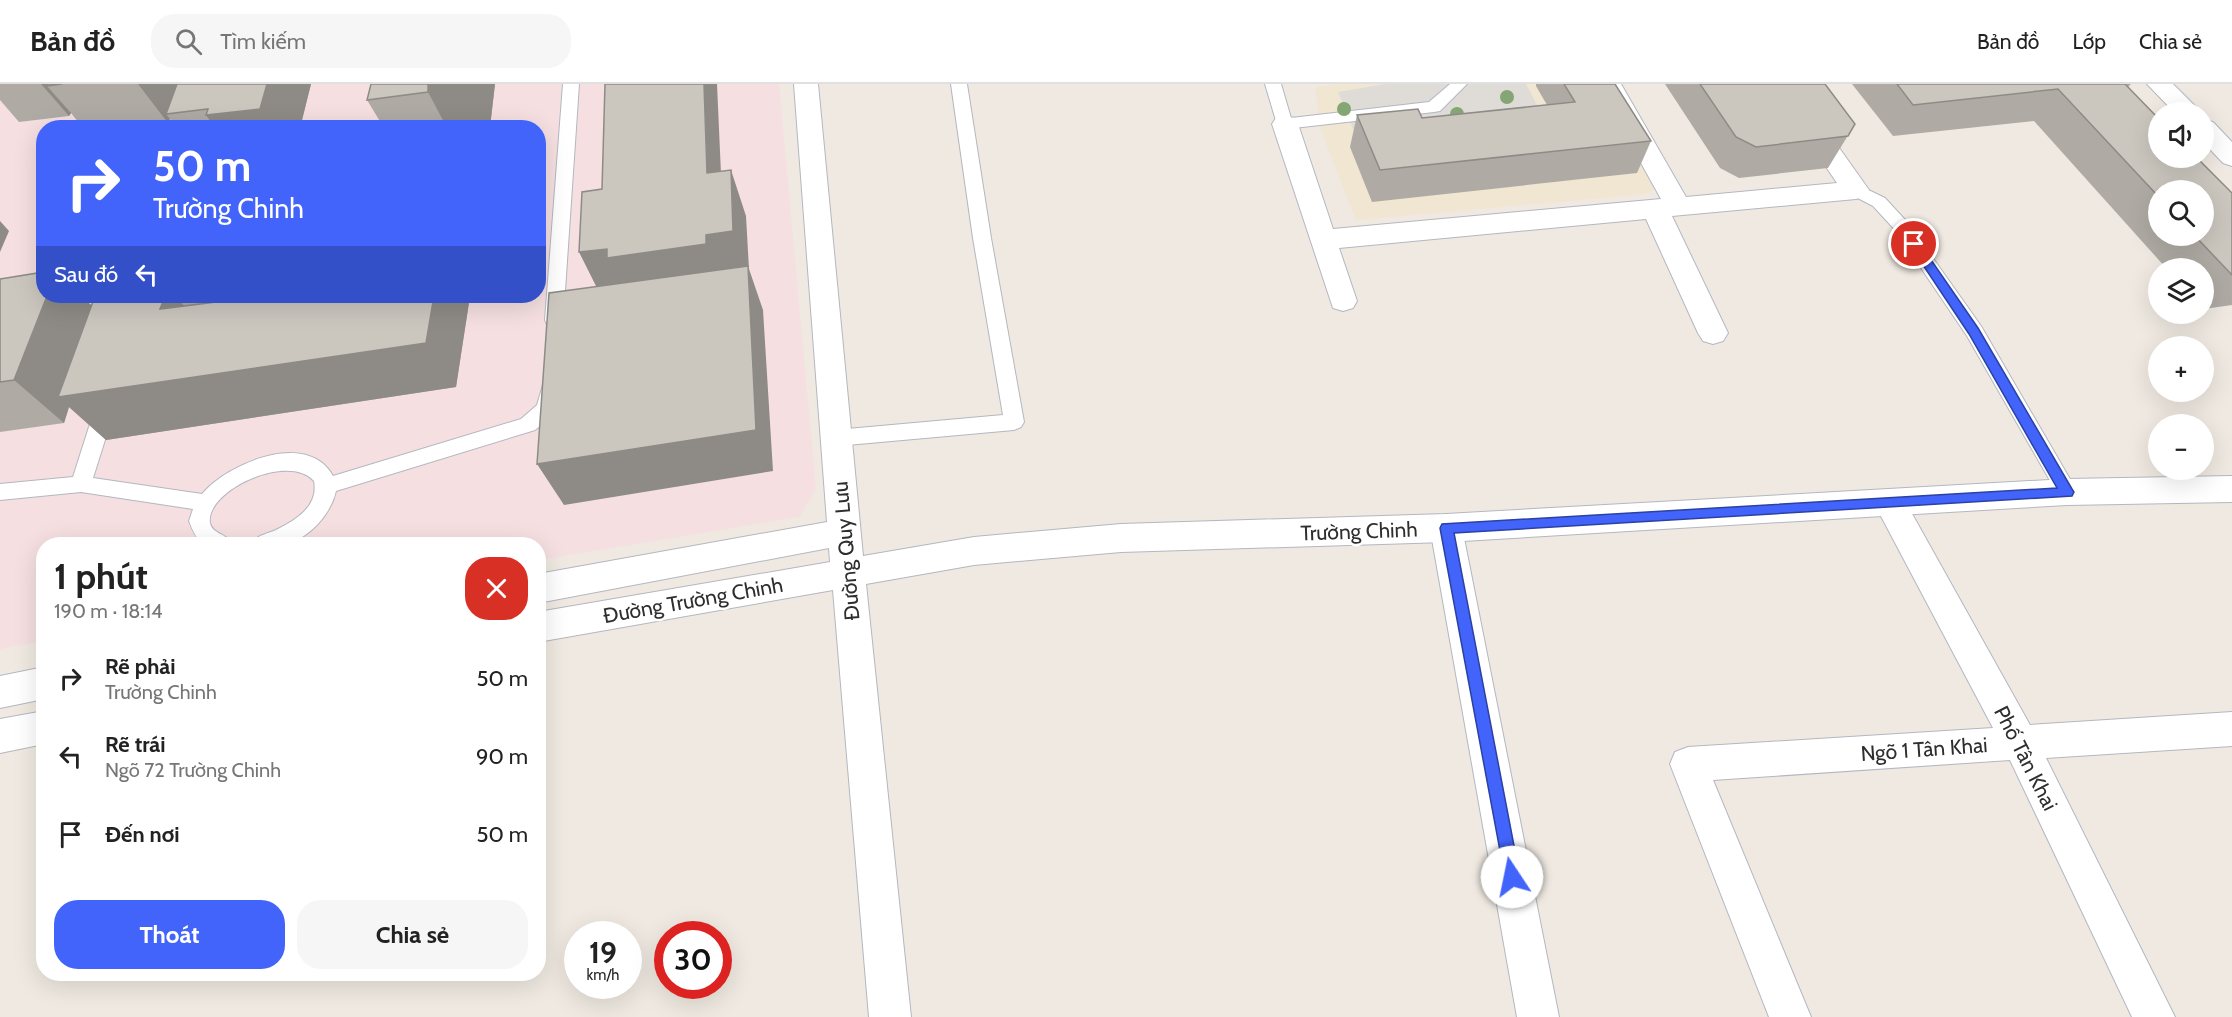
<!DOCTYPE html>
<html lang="vi">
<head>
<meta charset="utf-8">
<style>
  :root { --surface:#fff; --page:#f6f6f6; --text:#222; --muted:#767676; --line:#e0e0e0; --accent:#4264fb }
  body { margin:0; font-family:Cabin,sans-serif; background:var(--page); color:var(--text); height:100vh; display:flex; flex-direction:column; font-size:22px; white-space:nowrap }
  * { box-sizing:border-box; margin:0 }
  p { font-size:20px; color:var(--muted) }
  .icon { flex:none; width:33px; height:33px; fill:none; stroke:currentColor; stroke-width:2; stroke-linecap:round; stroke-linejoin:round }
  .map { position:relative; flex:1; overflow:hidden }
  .side { position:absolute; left:36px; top:453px; width:510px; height:444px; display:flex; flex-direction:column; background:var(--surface); border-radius:24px; box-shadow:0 6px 24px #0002 }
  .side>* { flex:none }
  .hud { position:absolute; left:36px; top:36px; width:510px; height:183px; border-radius:24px; box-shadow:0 6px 24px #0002; background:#4264fb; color:#fff; overflow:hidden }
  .buttons { position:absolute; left:2148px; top:18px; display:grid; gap:12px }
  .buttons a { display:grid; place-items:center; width:66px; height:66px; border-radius:50%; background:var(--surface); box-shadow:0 6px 24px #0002; font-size:30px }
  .speed { position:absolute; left:564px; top:837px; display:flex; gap:12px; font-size:30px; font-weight:700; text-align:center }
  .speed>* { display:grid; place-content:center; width:78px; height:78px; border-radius:50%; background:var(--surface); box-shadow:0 6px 24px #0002; line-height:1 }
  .speed small { font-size:15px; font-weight:400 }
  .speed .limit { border:9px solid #d22; background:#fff; color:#111 }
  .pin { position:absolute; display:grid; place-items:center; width:51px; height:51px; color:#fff; margin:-26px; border:3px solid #fff; border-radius:50%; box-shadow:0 2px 6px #0007 }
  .me { position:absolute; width:66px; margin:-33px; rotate:349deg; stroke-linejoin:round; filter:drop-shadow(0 0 4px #0008) }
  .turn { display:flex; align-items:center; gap:21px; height:126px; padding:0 18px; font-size:27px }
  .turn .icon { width:78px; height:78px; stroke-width:2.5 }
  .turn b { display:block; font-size:42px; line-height:51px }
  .then { display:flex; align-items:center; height:57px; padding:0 18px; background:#0003; gap:12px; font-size:22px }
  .round { display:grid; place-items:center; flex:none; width:63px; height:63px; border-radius:24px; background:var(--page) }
  .summary { display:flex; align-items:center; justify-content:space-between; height:102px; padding:0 18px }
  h1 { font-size:36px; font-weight:700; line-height:45px }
  .button { display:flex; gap:12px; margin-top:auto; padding:12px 18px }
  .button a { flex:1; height:69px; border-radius:24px; background:var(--accent); color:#fff; font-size:24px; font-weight:700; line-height:69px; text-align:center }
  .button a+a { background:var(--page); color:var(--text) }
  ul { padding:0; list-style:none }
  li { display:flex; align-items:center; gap:18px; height:78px; padding:0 18px }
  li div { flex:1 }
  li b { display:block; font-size:22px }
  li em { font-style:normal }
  header { display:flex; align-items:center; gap:36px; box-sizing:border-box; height:84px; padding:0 30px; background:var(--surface); border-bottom:2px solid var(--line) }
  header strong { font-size:28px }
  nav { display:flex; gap:33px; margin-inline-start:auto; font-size:21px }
  .search { width:420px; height:54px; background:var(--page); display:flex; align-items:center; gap:15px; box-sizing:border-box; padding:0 21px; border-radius:24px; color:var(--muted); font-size:22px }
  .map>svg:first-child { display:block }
</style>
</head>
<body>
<header>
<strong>Bản đồ</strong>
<div class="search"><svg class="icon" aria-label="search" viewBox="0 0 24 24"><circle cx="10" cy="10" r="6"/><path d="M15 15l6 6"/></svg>Tìm kiếm</div>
<nav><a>Bản đồ</a><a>Lớp</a><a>Chia sẻ</a></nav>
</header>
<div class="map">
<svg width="2232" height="933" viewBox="0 0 2232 933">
  <rect width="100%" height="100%" fill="#efe9e1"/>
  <path fill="#f0e6d1" d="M 1339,0 L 1598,0 L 1659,103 L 1646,110 L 1356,136 L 1319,41 L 1316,3 Z"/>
  <path fill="#f5dfe0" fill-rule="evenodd" d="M 0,0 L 779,0 L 816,405 L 799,433 L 539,476 L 538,460 L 44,460 L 43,557 L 0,565 ZM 44,44 L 538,44 L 538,212 L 44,212 Z"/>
  <path fill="#dfdcd8" d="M 1385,0 L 1526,0 L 1544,34 L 1357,55 L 1338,8 Z"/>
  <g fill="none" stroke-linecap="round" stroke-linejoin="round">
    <g stroke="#b4b7c1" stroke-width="2">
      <path id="lane" d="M 563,0 L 579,0 L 563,236 L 561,241 L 554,243 L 547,241 L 545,236 Z
        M 951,0 L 967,0 L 991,154 L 1024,338 L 1021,343 L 1014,346 L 836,362 L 829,359 L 826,354 L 829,349 L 836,346 L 1003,331 L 973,154 Z
        M 1265,0 L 1281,0 L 1291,34 L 1429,18 L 1450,0 L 1467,0 L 1440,27 L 1434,28 L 1285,45 L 1279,44 L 1277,40 Z
        M 1856,100 L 1885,114 L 1908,139 L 1981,242 L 2074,402 L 2077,408 L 2074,414 L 2067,416 L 2060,414 L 1967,252 L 1896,147 L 1873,122 L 1850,110 L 1848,106 L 1850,102 Z
        M 550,299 L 557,301 C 566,318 548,337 535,346 L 336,407 C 331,430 309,455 285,460 C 275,463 261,461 252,460 C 256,451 267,450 276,446 C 296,436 319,422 314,397 C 288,368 205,407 210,439 C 212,450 228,450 232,460 C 204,460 200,466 189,437 L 193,425 L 81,408 L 0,416 L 0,400 L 73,393 L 96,321 L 99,316 L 106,314 L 113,316 L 116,321 L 93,394 L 202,410 C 227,380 307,345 333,392 L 521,335 L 537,321 L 543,301 Z"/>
    </g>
    <g stroke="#b4b7c1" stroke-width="2">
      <path id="street" d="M 1597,0 L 1621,0 L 1686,113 L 1837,99 L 1769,0 L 1794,0 L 1869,106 L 1865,112 L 1856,115 L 1672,132 L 1728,249 L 1723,257 L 1713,260 L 1703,257 L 1698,249 L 1646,135 L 1339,164 L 1357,217 L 1353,224 L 1343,227 L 1333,224 L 1272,40 L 1276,34 L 1285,32 L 1294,34 L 1298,40 L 1333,145 L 1661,115 Z
        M 1890,406 L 1901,410 L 2030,641 L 2232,628 L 2232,662 L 2046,674 L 2175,933 L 2132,933 L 2010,676 L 1713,696 L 1811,933 L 1769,933 L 1670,680 L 1675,668 L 1688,663 L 1993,644 L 1874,419 L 1879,410 Z
        M 1446,430 L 1458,434 L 1462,444 L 1559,933 L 1517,933 L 1430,444 L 1434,434 Z"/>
    </g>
    <g stroke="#b4b7c1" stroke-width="2">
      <path id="secondary" d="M 794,0 L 818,0 L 863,472 L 974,453 L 1121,440 L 1446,430 L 2067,395 L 2232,392 L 2232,418 L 2067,421 L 1446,458 L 1121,468 L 974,481 L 866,500 L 911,933 L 869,933 L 833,506 L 538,558 L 538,528 L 830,478 L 829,464 L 538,519 L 538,490 L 827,438 Z
        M 2147,0 L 2173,0 L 2201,28 L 2174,28 Z
        M 2204,36 L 2213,38 L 2232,58 L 2232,82 L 2223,79 L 2204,59 Z
        M 44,583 L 44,615 L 0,624 L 0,592 Z
        M 44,627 L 44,660 L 0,669 L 0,635 Z"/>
    </g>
    <use href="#lane" fill="#fff" fill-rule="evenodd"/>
    <use href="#street" fill="#fff" fill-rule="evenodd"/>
    <use href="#secondary" fill="#fff" fill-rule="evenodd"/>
  </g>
  <g fill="#84a574">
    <circle cx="1507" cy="13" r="7"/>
    <circle cx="1344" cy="25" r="7"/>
    <circle cx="1457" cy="30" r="7"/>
  </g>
  <path fill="#afaba4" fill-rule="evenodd" d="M 0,0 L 311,0 L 300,44 L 177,44 L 170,35 L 168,39 L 129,44 L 83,44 L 71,29 L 69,32 L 19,38 L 0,16 Z
    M 371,0 L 495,0 L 490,43 L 384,44 L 367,16 Z
    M 1536,0 L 1615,0 L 1651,57 L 1637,89 L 1372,118 L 1350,63 L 1357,31 L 1422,34 L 1547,21 L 1536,2 Z
    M 1665,0 L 1825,0 L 1855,40 L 1828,84 L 1739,94 L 1720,84 Z
    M 1852,0 L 2131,0 L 2128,3 L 2232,109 L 2232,221 L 2204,225 L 2204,184 L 2166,184 L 2034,37 L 1893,52 ZM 2158,106 L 2204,152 L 2158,152 Z
    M 0,194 L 92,221 L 95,212 L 470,212 L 456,303 L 106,356 L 69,323 L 64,339 L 0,348 Z"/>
  <path fill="#8e8b86" d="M 41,0 L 62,0 L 47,2 L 71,29 L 69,32 Z
    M 138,0 L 182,0 L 166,30 L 170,35 L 168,39 Z
    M 267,0 L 311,0 L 300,44 L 215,44 L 206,31 Z
    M 438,0 L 495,0 L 490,43 L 447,44 L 428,8 L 428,1 Z
    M 704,0 L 717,0 L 723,135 L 707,89 Z
    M 731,86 L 746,132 L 749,185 L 763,226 L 773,387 L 564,421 L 537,380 L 602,214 L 579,168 L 706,151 Z
    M 0,137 L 9,147 L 0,168 Z
    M 47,212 L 82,212 L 102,232 L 434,212 L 470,212 L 456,303 L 106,356 L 69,323 L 64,339 L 14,296 Z
    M 165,212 L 175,212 L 208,248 L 160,225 Z
    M 238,212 L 269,212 L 262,240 Z"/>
  <path fill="#cbc7bf" stroke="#8e8b86" stroke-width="1.5" d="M 48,0 L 62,0 L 47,2 Z
    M 177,0 L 267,0 L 260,25 L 206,31 L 208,25 L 166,30 Z
    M 371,0 L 438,0 L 428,1 L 428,8 L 367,16 Z
    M 605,0 L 704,0 L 707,89 L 731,86 L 733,147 L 706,151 L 706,160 L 607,174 L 607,165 L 579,168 L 582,108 L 602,105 Z
    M 1564,0 L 1615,0 L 1651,57 L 1380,86 L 1357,31 L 1418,25 L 1422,34 L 1575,18 Z
    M 1700,0 L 1825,0 L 1855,40 L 1848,52 L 1756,63 L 1736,53 Z
    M 1897,0 L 2125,0 L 2158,34 L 2158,74 L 2197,74 L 2232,109 L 2232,191 L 2195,152 L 2204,152 L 2204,106 L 2158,106 L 2158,112 L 2058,5 L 1913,21 Z
    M 748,182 L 756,346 L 537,380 L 549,209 Z
    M 44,188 L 44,212 L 47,212 L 14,296 L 0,298 L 0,195 Z
    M 95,212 L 165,212 L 160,225 L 265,212 L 434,212 L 426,259 L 58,313 Z"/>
  <path fill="#4264fb" stroke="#2b41a3" stroke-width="1.5" d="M 1914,156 L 1918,157 L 1978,244 L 2072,405 L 2074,408 L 2072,412 L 1454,449 L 1520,793 L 1517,799 L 1512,801 L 1506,799 L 1440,444 L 1442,440 L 2057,404 L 1969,250 L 1909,160 Z"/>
  <g text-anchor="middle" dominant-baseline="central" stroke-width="5" stroke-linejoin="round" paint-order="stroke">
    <g font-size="21" fill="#2e2e2e" stroke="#fff">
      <text transform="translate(1359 447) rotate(-2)">Trường Chinh</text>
      <text transform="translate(846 467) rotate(-95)">Đường Quy Lưu</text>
      <text transform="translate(693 516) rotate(-10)">Đường Trường Chinh</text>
      <text transform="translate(1924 665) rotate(-4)">Ngõ 1 Tân Khai</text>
      <text transform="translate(2026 674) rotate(63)">Phố Tân Khai</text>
    </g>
  </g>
</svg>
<div class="buttons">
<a><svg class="icon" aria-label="sound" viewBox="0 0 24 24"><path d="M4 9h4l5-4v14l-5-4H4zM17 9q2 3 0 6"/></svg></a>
<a><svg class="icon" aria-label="search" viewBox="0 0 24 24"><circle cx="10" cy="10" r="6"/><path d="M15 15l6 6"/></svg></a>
<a><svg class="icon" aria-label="layers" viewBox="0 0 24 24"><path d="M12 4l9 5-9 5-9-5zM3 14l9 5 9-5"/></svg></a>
<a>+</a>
<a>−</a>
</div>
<div class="speed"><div>19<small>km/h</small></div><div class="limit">30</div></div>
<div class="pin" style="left:1914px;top:160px;background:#d93025"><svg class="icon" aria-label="arrive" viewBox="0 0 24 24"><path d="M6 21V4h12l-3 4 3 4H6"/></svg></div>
<svg class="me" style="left:1512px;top:793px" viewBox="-20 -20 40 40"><circle r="19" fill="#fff"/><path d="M0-13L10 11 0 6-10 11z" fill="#4264fb"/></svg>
<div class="hud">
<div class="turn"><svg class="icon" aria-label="right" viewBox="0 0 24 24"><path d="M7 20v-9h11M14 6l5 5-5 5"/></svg><div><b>50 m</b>Trường Chinh</div></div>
<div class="then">Sau đó<svg class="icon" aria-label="left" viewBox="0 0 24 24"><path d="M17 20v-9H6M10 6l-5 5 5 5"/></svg></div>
</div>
<section class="side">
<div class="summary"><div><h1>1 phút</h1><p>190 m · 18:14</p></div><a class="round" style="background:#d93025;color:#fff"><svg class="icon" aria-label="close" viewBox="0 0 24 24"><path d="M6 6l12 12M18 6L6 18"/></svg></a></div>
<ul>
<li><svg class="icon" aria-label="right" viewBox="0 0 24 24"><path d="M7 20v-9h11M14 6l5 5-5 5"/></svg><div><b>Rẽ phải</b><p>Trường Chinh</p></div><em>50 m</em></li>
<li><svg class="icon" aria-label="left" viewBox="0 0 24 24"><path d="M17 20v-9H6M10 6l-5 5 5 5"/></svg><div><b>Rẽ trái</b><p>Ngõ 72 Trường Chinh</p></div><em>90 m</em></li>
<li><svg class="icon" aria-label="arrive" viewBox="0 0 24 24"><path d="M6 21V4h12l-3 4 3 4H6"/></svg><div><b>Đến nơi</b></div><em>50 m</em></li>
</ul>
<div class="button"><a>Thoát</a><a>Chia sẻ</a></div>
</section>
</div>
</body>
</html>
